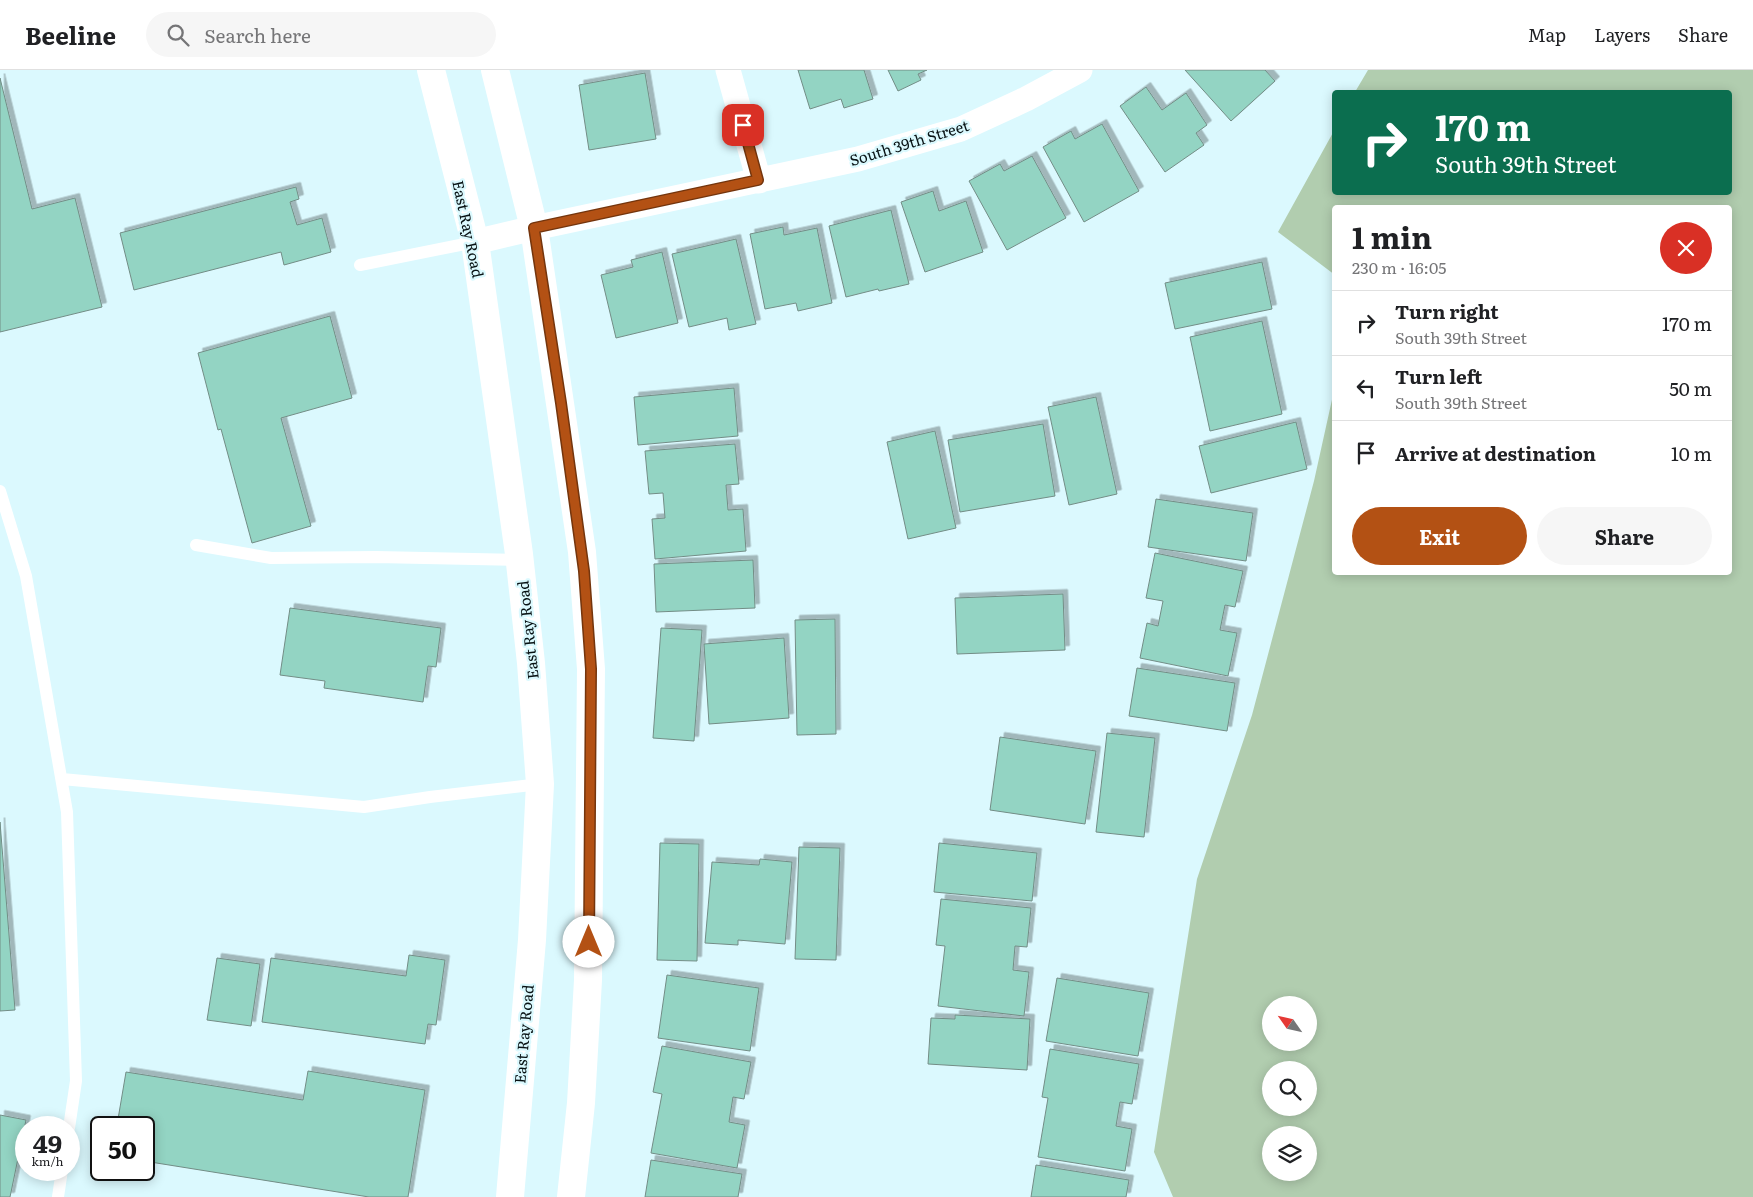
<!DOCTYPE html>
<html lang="en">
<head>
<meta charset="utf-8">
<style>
  :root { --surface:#fff; --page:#f6f6f6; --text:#202124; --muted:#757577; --line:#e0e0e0; --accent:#b35114 }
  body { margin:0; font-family:Literata,serif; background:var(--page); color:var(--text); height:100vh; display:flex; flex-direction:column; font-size:19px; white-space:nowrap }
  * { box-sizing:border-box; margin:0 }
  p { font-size:16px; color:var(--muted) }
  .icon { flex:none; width:28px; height:28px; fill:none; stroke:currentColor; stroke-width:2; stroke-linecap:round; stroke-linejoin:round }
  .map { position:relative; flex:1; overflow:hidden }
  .details { position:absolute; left:1332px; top:135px; width:400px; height:370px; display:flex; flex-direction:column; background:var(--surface); border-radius:5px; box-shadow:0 2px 12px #0003 }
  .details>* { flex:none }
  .banner { position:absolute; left:1332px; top:20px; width:400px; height:105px; border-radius:5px; box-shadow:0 2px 12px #0003; background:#0b6e4f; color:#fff; overflow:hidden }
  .needle { width:32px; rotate:304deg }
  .controls { position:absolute; left:1262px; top:926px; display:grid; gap:10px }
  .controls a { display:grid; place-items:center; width:55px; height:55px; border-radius:50%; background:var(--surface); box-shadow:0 2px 12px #0003; font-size:25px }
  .speed { position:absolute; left:15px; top:1046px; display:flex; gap:10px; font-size:25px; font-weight:700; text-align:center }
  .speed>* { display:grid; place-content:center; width:65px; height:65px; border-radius:50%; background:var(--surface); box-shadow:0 2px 12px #0003; line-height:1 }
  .speed small { font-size:12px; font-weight:400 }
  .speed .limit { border:2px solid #111; border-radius:8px; background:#fff; color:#111 }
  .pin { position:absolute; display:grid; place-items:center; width:42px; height:42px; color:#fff; margin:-21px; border-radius:10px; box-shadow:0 2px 8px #0006 }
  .me { position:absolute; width:55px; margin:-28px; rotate:0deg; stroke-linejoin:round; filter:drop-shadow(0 0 4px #0008) }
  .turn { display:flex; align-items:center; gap:18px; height:105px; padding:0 20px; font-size:22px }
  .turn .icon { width:65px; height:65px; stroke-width:2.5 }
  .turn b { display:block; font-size:35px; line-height:42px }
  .round { display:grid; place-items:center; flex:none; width:52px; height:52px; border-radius:26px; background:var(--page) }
  .head { display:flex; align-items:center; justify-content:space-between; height:85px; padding:0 20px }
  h1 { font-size:30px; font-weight:700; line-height:38px }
  .cta { display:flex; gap:10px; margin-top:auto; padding:10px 20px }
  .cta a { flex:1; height:58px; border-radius:30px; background:var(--accent); color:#fff; font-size:20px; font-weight:700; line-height:58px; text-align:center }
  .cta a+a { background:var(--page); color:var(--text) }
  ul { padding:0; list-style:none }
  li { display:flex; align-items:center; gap:15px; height:65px; padding:0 20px; border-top:1px solid var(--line) }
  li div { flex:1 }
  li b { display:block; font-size:19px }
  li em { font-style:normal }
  header { display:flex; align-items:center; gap:30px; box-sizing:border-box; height:70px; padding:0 25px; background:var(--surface); border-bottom:1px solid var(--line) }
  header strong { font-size:24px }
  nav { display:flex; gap:28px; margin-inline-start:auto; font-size:18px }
  .search { width:350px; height:45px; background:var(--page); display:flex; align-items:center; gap:12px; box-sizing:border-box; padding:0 18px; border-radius:28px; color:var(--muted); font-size:19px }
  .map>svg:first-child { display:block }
</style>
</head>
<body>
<header>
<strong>Beeline</strong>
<div class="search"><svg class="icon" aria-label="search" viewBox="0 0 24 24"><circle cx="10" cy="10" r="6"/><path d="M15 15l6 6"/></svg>Search here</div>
<nav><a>Map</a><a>Layers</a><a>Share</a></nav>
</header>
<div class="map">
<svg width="1753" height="1127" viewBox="0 0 1753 1127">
  <defs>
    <filter id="shadow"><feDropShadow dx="4.5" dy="-4.5" stdDeviation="0" flood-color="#0004"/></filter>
  </defs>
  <rect width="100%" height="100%" fill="#dbf9fe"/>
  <path fill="#b1cdaf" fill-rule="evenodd" d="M 1368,0 L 1753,0 L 1753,1127 L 1173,1127 L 1154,1082 L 1197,809 L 1252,645 L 1314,411 L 1335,316 L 1335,502 L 1730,502 L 1730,138 L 1335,138 L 1335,205 L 1278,162 L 1335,59 L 1335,122 L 1730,122 L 1730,22 L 1355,22 ZM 1271,935 L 1309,935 L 1309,972 L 1271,972 ZM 1271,1000 L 1309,1000 L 1309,1038 L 1271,1038 ZM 1271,1065 L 1309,1065 L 1309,1102 L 1271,1102 Z"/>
  <path fill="#93d4c3" stroke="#738d86" filter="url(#shadow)" d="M 798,0 L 864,0 L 873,29 L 844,38 L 841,29 L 810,39 Z
    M 888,0 L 927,0 L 918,4 L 921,10 L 898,21 Z
    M 1185,0 L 1265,0 L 1275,11 L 1231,51 Z
    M 645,3 L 656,69 L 589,80 L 579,15 Z
    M 0,8 L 32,139 L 75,128 L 102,237 L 0,262 Z
    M 1146,17 L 1162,40 L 1186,23 L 1207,55 L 1196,63 L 1204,75 L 1165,102 L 1120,36 Z
    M 1102,54 L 1139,121 L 1084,152 L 1043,77 L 1071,61 L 1075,69 Z
    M 1032,86 L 1066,148 L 1007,180 L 969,111 L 1000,94 L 1004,101 Z
    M 296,117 L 299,129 L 290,132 L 297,155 L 322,148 L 331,182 L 284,195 L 281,182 L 134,220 L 120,163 Z
    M 933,121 L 939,141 L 966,131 L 983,182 L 925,202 L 901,132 Z
    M 891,140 L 909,214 L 879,221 L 878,219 L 846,227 L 829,156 Z
    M 783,157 L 784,165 L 817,158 L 832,233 L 798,241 L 796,233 L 765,239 L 750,164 Z
    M 736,169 L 756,254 L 729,260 L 727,248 L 689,257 L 672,184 Z
    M 662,182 L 678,253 L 616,268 L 601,205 L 633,197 L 631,190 Z
    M 1262,192 L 1272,239 L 1175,259 L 1165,213 Z
    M 330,246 L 352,328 L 281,348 L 311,456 L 252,473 L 221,359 L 218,360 L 198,283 Z
    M 1262,251 L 1282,344 L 1210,361 L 1190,267 Z
    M 734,318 L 738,366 L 638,375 L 634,327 Z
    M 1096,327 L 1117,424 L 1069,435 L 1048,337 Z
    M 1296,352 L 1307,399 L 1211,423 L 1199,376 Z
    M 1043,354 L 1055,426 L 960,442 L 948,370 Z
    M 935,361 L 956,458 L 908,469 L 887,372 Z
    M 735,374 L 739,414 L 726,415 L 728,440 L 743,439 L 746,481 L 655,489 L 652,449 L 665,448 L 663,423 L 649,424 L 645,381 Z
    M 1156,429 L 1253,443 L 1246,491 L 1148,477 Z
    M 1155,483 L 1243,501 L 1235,537 L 1225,535 L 1220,560 L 1237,563 L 1228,606 L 1140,588 L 1147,553 L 1158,556 L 1163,531 L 1146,528 Z
    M 753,490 L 755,538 L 656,542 L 654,494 Z
    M 1063,524 L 1065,580 L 957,584 L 955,528 Z
    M 290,538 L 441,558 L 436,597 L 428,596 L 423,632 L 324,618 L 325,611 L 280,605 Z
    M 835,549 L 836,664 L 797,665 L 795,550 Z
    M 661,558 L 702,560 L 694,671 L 653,668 Z
    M 784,568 L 789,648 L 709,654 L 704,574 Z
    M 1137,598 L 1235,613 L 1227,661 L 1129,646 Z
    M 1107,663 L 1155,668 L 1144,767 L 1096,762 Z
    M 1000,667 L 1096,681 L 1085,754 L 990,740 Z
    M 0,752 L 15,940 L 0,941 Z
    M 660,773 L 699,774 L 697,891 L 657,890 Z
    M 939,773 L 1037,783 L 1032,831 L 934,822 Z
    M 799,777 L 840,778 L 836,890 L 795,889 Z
    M 760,789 L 792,792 L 785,874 L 738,870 L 738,875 L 705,873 L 712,792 L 759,795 Z
    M 941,829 L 1031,838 L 1027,877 L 1015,876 L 1013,900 L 1029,902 L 1024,946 L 938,936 L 945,876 L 936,875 Z
    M 409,885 L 445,890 L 436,955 L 428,954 L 425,974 L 262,952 L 271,888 L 406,906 Z
    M 217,888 L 260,894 L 251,956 L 207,950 Z
    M 667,905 L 759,918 L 750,981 L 658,968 Z
    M 1057,908 L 1149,923 L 1138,986 L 1046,971 Z
    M 955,945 L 1030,949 L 1027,1000 L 928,994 L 931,948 L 955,949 Z
    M 662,976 L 751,992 L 744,1029 L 733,1027 L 729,1052 L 745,1055 L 737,1098 L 651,1083 L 662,1024 L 653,1022 Z
    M 1050,979 L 1139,994 L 1132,1034 L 1120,1032 L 1116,1056 L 1132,1059 L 1125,1101 L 1038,1087 L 1048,1028 L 1042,1027 Z
    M 308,1001 L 425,1020 L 408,1127 L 369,1127 L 144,1091 L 144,1058 L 111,1058 L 111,1054 L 117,1055 L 126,1002 L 303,1030 Z
    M 0,1045 L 26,1050 L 10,1127 L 0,1127 Z
    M 651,1090 L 742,1104 L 738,1127 L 645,1127 Z
    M 1036,1095 L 1129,1110 L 1126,1127 L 1031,1127 Z"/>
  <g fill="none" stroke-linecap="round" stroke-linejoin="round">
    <path stroke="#fff" stroke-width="12" d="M 360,195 L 475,172
      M 0,421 L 26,506 L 67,742 L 76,1011 L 69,1058
      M 196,475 L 271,488 L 376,487 L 519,490
      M 62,709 L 364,737 L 430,727 L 540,714
      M 58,1127 L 62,1100"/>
    <path stroke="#fff" stroke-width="25" d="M 728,0 L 759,111
      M 475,172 L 534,158 L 858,89 L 961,59 L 1026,29 L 1080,0"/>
    <path stroke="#fff" stroke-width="28" d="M 431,0 L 475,172 L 519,484 L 531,593 L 540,714 L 532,870 L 510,1127
      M 495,0 L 534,158 L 582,482 L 591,599 L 588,910 L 581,1033 L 571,1127"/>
  </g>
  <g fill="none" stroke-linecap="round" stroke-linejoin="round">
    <g stroke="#74350d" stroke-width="12">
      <path id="route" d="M 589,872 L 591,599 L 584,501 L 561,333 L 534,158 L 758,110 L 743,55"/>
    </g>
    <use href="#route" stroke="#b35114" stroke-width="9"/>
  </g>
  <g text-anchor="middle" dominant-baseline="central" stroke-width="4.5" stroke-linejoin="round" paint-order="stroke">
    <g font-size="15" fill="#081214" stroke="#dbf9fe">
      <text transform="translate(909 72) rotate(-17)">South 39th Street</text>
      <text transform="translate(469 159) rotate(78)">East Ray Road</text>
      <text transform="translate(527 560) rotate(-96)">East Ray Road</text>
      <text transform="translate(523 964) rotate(-85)">East Ray Road</text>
    </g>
  </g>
</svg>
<div class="controls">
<a><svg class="needle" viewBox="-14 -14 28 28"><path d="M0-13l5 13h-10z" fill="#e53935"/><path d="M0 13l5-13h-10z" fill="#757577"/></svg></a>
<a><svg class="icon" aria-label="search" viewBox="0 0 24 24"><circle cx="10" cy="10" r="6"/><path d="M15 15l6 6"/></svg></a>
<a><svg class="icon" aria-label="layers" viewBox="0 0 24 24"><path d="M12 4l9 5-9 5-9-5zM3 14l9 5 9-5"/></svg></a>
</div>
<div class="speed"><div>49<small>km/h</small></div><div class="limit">50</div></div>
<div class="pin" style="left:743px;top:55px;background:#d93025"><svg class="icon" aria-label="arrive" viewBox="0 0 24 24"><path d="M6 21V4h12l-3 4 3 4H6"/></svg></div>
<svg class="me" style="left:589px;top:872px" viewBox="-20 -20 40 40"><circle r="19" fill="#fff"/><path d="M0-13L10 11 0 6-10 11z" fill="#b35114"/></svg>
<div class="banner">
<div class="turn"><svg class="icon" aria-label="right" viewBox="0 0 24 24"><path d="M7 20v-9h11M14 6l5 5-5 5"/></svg><div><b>170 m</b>South 39th Street</div></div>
</div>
<section class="details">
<div class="head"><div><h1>1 min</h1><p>230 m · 16:05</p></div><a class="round" style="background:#d93025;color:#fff"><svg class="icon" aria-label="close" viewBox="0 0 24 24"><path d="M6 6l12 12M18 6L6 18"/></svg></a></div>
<ul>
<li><svg class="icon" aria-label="right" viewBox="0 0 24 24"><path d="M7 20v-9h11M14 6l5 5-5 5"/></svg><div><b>Turn right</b><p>South 39th Street</p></div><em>170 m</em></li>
<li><svg class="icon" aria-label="left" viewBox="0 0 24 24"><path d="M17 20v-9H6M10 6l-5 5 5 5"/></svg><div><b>Turn left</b><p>South 39th Street</p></div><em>50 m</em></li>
<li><svg class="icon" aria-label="arrive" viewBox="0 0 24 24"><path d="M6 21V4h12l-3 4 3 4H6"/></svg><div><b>Arrive at destination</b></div><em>10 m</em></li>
</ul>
<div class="cta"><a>Exit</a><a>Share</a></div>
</section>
</div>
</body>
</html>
